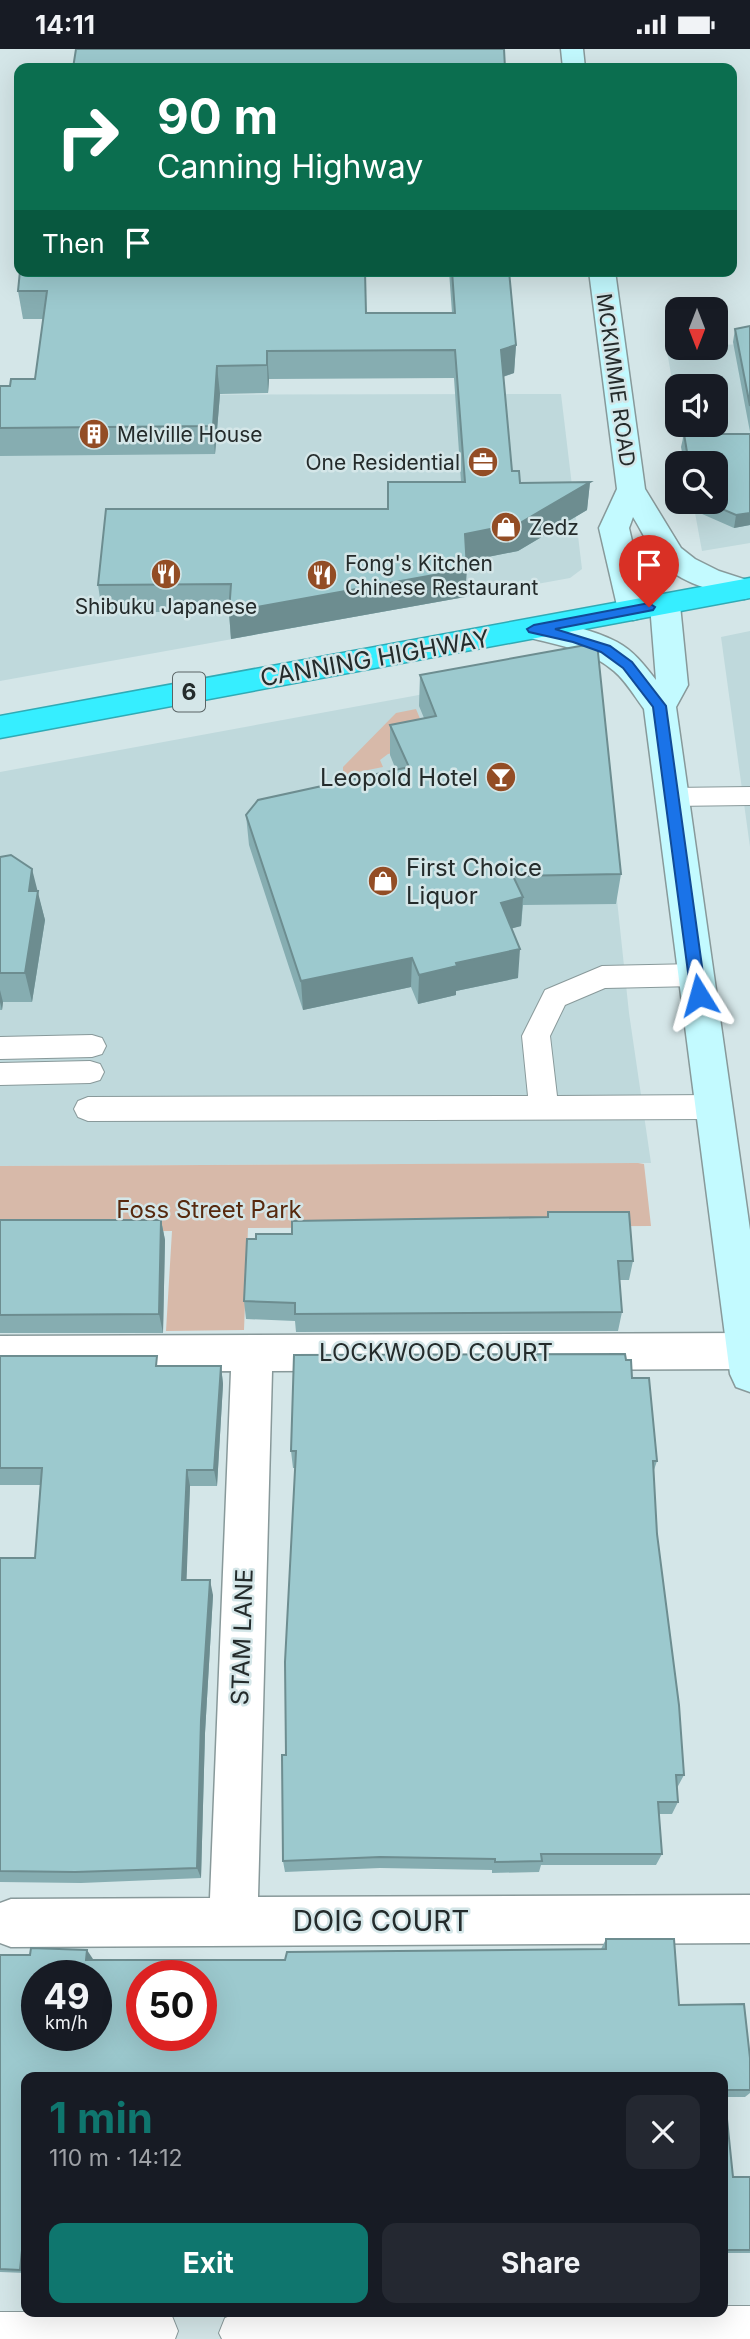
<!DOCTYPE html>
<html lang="en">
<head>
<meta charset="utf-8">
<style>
  :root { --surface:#171b24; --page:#242831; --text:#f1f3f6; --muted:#9ea1a6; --accent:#0f766e }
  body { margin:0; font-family:Inter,sans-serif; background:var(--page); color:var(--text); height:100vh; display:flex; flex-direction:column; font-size:26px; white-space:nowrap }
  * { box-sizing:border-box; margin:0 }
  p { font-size:23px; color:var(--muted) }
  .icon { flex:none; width:38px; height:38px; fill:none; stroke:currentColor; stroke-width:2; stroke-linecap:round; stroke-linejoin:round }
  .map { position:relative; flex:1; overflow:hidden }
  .panel { position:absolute; left:21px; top:2023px; width:707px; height:245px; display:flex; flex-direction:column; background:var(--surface); border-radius:14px; box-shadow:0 7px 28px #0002 }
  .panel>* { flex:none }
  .guide { position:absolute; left:14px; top:14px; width:723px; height:214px; border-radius:14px; box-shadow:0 7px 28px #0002; background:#0b6e4f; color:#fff; overflow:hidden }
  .needle { width:46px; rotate:180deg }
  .controls { position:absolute; left:665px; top:248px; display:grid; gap:14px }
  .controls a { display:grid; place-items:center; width:63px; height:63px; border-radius:14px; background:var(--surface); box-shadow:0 7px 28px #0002; font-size:35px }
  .speed { position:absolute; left:21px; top:1911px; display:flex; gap:14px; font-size:35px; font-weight:700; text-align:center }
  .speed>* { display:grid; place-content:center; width:91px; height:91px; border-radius:50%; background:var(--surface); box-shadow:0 7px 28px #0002; line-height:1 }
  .speed small { font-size:18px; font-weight:400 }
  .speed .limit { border:10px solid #d22; background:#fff; color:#111 }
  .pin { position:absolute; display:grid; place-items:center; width:60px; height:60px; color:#fff; margin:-72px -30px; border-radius:50% 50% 50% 0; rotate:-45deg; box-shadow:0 0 7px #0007 }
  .pin .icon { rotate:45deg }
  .me { position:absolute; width:77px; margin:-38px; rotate:352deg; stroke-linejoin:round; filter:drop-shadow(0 0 5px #0008) }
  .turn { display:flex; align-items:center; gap:24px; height:147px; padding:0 28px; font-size:32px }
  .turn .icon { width:91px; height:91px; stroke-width:2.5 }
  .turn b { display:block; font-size:49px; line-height:60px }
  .then { display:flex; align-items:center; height:66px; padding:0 28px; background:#0003; gap:14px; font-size:26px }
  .round { display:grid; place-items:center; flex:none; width:74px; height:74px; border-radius:14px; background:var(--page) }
  .head { display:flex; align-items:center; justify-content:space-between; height:119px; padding:0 28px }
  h1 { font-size:42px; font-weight:700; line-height:52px; color:var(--accent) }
  .primary-button { display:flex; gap:14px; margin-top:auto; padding:14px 28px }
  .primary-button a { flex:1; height:80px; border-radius:14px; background:var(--accent); color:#fff; font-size:28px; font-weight:700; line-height:80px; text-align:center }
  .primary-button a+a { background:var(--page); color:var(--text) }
  .status { display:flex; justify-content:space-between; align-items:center; height:49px; padding:0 35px; background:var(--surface); direction:ltr }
  .status svg { height:19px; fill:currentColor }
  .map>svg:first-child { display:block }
</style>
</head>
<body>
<div class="status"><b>14:11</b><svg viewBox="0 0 49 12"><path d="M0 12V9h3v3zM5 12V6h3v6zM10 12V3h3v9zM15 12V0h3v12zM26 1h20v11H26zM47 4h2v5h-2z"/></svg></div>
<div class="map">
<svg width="750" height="2290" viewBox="0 0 750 2290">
  <rect width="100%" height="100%" fill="#d4e6e8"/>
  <path fill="#bfd9dc" d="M 750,295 L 750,494 L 702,502 L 693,453 L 716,453 L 716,415 L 687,415 L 680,376 L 716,376 L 716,338 L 677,338 L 677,359 L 666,297 L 716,299 L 716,296 Z
    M 561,345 L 582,520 L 570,529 L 0,632 L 0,346 Z
    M 750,582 L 750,798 L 721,588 Z
    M 560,620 L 594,634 L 629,964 L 651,1114 L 0,1117 L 0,723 Z"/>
  <path fill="#d7b9a9" d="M 416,660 L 431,696 L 388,705 L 380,711 L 383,718 L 343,726 L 343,718 L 396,664 Z
    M 638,1114 L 644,1115 L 651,1177 L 248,1179 L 244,1281 L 166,1282 L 172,1182 L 0,1183 L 0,1117 Z"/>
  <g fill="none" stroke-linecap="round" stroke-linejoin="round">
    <g stroke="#88999a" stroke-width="2">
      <path id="lane" d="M 750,738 L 750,756 L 672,757 L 663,755 L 659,748 L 663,741 L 672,739 Z
        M 696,915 L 706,918 L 710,926 L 706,934 L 696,937 L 605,939 L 565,956 L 550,987 L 557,1047 L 714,1046 L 724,1050 L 728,1058 L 724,1066 L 714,1070 L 88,1072 L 78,1068 L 74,1060 L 78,1052 L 88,1048 L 528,1047 L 522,987 L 545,941 L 602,917 Z
        M 92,986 L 102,989 L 106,997 L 102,1005 L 92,1008 L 0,1010 L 0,988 Z
        M 90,1012 L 100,1015 L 104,1023 L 100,1031 L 90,1034 L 0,1036 L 0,1014 Z
        M 723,2257 L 750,2257 L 750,2290 L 222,2290 L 219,2284 L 225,2269 L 240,2263 L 723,2263 Z
        M 0,2263 L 161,2263 L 172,2267 L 178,2282 L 175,2290 L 0,2290 Z"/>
    </g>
    <g stroke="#88999a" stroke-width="3">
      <path id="street" d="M 747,1284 L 750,1285 L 750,1319 L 747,1320 L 272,1322 L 258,1848 L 750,1846 L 750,1894 L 11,1898 L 0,1894 L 0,1854 L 11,1850 L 210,1849 L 231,1322 L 0,1323 L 0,1287 Z"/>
    </g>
    <g stroke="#88999a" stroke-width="3">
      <path id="secondary" d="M 561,0 L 583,0 L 585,19 L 563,19 Z
        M 589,222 L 615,222 L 645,440 L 681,499 L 695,510 L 719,522 L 750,532 L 750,548 L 744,550 C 716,542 679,535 659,511 C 649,499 642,482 633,468 L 629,479 L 648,561 L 644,568 L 633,571 L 622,568 L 618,561 L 599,479 L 617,440 Z
        M 665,546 L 676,549 L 680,556 L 688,636 L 676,658 L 750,1181 L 750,1343 L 736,1338 L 730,1325 L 644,660 C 635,648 626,632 614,622 C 587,599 555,596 523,587 L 519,580 L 523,573 C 545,567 597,582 617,593 C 634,602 645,617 656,631 L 650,556 L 654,549 Z"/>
    </g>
    <g stroke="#30aab5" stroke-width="3">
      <path id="highway" d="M 750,529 L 750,549 L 0,689 L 0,667 Z"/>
    </g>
    <use href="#lane" fill="#fff" fill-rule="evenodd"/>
    <use href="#street" fill="#fff" fill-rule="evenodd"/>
    <use href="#secondary" fill="#c3faff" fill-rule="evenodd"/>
    <use href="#highway" fill="#36eeff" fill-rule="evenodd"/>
  </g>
  <path fill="#86adb1" d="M 20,222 L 366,264 L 452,264 L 449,222 L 509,222 L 516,296 L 514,324 L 503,328 L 512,422 L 520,434 L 590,433 L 587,461 L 518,502 L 466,512 L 465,548 L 231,590 L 229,563 L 102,563 L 98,536 L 388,460 L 461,433 L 454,329 L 269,330 L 268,344 L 220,345 L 215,405 L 0,407 L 0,337 L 10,337 L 35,330 L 43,270 L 23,270 L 18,242 Z
    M 750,277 L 750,383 L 733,293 L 735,280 Z
    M 684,385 L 750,385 L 750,476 L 734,479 L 693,461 L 691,453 L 716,453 L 716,415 L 684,415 L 681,398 Z
    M 420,626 L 621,825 L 616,855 L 523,856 L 521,877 L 512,879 L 518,929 L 456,942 L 456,946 L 418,955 L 411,938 L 303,961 L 249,796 L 246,766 L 396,721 L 390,706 L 390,676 L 424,669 L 419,657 Z
    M 0,808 L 37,842 L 45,871 L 32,953 L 3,953 L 2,961 L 0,961 Z
    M 548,1163 L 633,1212 L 629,1231 L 619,1231 L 622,1263 L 618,1282 L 296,1283 L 295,1272 L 246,1270 L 244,1252 L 292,1185 L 547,1168 Z
    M 0,1171 L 161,1171 L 165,1191 L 163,1284 L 0,1284 Z
    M 0,1307 L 159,1317 L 221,1317 L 223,1335 L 217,1437 L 190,1437 L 186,1531 L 213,1546 L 205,1684 L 201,1829 L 81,1834 L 0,1833 L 0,1509 L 35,1509 L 40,1436 L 0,1436 Z
    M 626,1311 L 657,1412 L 653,1424 L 657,1485 L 684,1726 L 677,1739 L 678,1753 L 672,1765 L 659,1765 L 662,1805 L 656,1816 L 541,1816 L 539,1823 L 492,1824 L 492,1821 L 380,1819 L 285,1823 L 283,1812 L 286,1706 L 295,1419 L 293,1419 L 291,1402 Z
    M 606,1890 L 679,1956 L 750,2009 L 750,2044 L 745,2048 L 725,2048 L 733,2128 L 750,2128 L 750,2204 L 723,2204 L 723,2028 L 26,2028 L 26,2224 L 0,2223 L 0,1906 L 93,1910 L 93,1911 L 285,1911 L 601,1900 Z"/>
  <path fill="#6d8d90" d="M 516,296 L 514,324 L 499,329 L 501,301 Z
    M 267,302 L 269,330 L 268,344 L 267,316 Z
    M 217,317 L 220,345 L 215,405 L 213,377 Z
    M 590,433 L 587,461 L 518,502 L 463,513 L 465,485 Z
    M 750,464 L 750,476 L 734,479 L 736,466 Z
    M 467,520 L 465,548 L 231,590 L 229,563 Z
    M 32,820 L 45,871 L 32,953 L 25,924 L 29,842 Z
    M 523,848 L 521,877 L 499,883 L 501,854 Z
    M 520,900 L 518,929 L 456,942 L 456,946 L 418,955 L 419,926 L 456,914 Z
    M 412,909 L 411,938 L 303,961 L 301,932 Z
    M 0,941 L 3,953 L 2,961 L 0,953 Z
    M 161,1171 L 165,1191 L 163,1284 L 159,1265 Z
    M 221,1317 L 223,1335 L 217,1437 L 214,1421 Z
    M 187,1421 L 190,1437 L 186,1546 L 182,1531 Z
    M 210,1531 L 213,1546 L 205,1684 L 201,1829 L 197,1819 L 201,1671 Z
    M 87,1901 L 93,1910 L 92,1920 L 86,1911 Z
    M 22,2201 L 26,2202 L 26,2223 L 20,2221 Z"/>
  <path fill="#9cc9ce" stroke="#6d8d90" stroke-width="2" fill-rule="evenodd" d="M 76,0 L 504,0 L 505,19 L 73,19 Z
    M 20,222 L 365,222 L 366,264 L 455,264 L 452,222 L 509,222 L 516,296 L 501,301 L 512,422 L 519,422 L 520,434 L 590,433 L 520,474 L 465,485 L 467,520 L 229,563 L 231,535 L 98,536 L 106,460 L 388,460 L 388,433 L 465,433 L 455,301 L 267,302 L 267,316 L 217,317 L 213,377 L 0,379 L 0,337 L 10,337 L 11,330 L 35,330 L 47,242 L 18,242 Z
    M 750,277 L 750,357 L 735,280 Z
    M 684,385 L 750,385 L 750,464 L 736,466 L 706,453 L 716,453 L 716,415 L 689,415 Z
    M 597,594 L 621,825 L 513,827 L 523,848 L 501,854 L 520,900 L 456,914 L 457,917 L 419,926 L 412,909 L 301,932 L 246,766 L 258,751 L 409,718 L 390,676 L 436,667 L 420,626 Z
    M 11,806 L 32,820 L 29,842 L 38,842 L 25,924 L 0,924 L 0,808 Z
    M 548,1163 L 629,1163 L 633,1212 L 618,1212 L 622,1263 L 295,1265 L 295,1254 L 244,1252 L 247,1190 L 256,1190 L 256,1185 L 292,1185 L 292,1172 L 548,1168 Z
    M 0,1171 L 161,1171 L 159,1265 L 0,1266 Z
    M 625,1305 L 626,1311 L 631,1311 L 632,1329 L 649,1329 L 657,1412 L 653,1412 L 657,1485 L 679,1656 L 684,1726 L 676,1726 L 678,1753 L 658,1753 L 662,1805 L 541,1805 L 542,1812 L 495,1813 L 495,1810 L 380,1808 L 283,1812 L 282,1706 L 286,1706 L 285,1613 L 296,1402 L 291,1402 L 294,1306 Z
    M 0,1307 L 157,1307 L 156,1317 L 221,1317 L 214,1421 L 187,1421 L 182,1531 L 210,1531 L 201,1671 L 197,1819 L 75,1823 L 0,1822 L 0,1509 L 35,1509 L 42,1419 L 0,1419 Z
    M 606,1890 L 674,1890 L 679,1956 L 744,1955 L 750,2009 L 750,2041 L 724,2041 L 733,2128 L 750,2128 L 750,2201 L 723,2201 L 723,2028 L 26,2028 L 26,2201 L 22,2201 L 20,2221 L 0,2220 L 0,1906 L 30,1906 L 31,1899 L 87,1901 L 86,1911 L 285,1911 L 287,1903 L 606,1900 ZM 37,1927 L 96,1927 L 96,1986 L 37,1986 ZM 142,1927 L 201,1927 L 201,1986 L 142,1986 Z"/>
  <path fill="#1a73e8" stroke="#114b97" stroke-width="2" d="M 649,554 L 655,558 L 653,561 L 555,580 L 610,597 L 632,613 L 666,657 L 706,946 L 699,952 L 691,946 L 653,658 L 623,619 L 601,603 L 573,593 L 529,583 L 527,580 L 534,576 Z"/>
  <defs>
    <g id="building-disc" transform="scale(1.575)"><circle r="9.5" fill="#934d25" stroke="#d4e6e8"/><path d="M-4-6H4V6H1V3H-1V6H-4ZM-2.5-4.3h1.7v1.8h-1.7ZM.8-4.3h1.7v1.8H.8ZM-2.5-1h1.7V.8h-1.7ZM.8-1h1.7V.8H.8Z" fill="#fff"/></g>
    <g id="office-disc" transform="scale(1.575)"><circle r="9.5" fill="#934d25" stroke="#d4e6e8"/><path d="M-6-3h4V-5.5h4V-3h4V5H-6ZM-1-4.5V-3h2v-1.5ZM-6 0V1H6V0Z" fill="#fff"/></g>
    <g id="shop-disc" transform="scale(1.575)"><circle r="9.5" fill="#934d25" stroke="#d4e6e8"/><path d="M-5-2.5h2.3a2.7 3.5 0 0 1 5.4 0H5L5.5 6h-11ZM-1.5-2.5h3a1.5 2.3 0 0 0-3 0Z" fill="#fff"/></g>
    <g id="restaurant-disc" transform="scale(1.575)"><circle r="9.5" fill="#934d25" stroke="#d4e6e8"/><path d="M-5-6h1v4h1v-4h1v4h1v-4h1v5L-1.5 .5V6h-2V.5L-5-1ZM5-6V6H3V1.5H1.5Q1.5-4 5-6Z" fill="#fff"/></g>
    <g id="bar-disc" transform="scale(1.575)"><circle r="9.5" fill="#934d25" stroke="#d4e6e8"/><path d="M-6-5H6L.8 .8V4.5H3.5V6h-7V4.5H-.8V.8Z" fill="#fff"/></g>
  </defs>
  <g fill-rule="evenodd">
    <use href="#building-disc" x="94" y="385"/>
    <use href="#office-disc" x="483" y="413"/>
    <use href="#shop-disc" x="506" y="478"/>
    <use href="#restaurant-disc" x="166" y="525"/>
    <use href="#restaurant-disc" x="322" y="526"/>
    <use href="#bar-disc" x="501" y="728"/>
    <use href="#shop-disc" x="383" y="832"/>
  </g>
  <g text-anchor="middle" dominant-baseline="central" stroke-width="5" stroke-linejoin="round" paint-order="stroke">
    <g font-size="21" fill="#242b2b" stroke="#d4e6e8">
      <text transform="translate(616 331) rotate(82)">MCKIMMIE ROAD</text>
    </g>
    <g font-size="21" fill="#242b2b" stroke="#d4e6e8" text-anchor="start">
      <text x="117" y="385">Melville House</text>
      <text x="460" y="413" text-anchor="end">One Residential</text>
      <text x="529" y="478">Zedz</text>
      <text x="345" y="514">Fong's Kitchen<tspan x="345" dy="24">Chinese Restaurant</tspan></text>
      <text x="166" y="557" text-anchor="middle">Shibuku Japanese</text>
    </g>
    <rect fill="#d4e6e8" stroke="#596364" stroke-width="2" x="173" y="623.5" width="32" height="39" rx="5"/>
    <g font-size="23" font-weight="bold" fill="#242b2b">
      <text x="189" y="643">6</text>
    </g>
    <g font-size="24" fill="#242b2b" stroke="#d4e6e8">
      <text transform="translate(375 609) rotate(-10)">CANNING HIGHWAY</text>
      <text x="436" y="1303">LOCKWOOD COURT</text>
      <text transform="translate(242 1588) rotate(-88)">STAM LANE</text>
    </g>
    <g font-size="24" fill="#242b2b" stroke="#d4e6e8" text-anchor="end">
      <text x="478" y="728">Leopold Hotel</text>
      <text x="406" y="818" text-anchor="start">First Choice<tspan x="406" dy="28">Liquor</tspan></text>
    </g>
    <g font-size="24" fill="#57290e" stroke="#d4e6e8">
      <text x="209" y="1160">Foss Street Park</text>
    </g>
    <g font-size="28" fill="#242b2b" stroke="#d4e6e8">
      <text x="381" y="1872">DOIG COURT</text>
    </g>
  </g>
</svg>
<div class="controls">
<a><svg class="needle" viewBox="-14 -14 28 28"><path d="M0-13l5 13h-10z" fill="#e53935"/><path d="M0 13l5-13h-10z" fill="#9ea1a6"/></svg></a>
<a><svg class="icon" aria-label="sound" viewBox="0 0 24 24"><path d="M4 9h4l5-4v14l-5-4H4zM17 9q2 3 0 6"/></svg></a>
<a><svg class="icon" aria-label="search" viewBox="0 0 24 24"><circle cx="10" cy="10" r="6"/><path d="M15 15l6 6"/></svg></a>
</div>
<div class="speed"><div>49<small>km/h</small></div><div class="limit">50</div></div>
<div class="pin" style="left:649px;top:558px;background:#d93025"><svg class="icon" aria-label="arrive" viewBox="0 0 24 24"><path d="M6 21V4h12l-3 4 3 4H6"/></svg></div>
<svg class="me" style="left:699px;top:946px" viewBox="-20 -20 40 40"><path d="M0-17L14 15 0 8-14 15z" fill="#1a73e8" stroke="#fff" stroke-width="4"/></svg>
<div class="guide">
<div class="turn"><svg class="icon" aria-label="right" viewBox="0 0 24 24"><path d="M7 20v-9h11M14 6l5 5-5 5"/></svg><div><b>90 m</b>Canning Highway</div></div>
<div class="then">Then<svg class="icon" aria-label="arrive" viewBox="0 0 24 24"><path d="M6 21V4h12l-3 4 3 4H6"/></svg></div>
</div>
<section class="panel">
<div class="head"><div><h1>1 min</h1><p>110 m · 14:12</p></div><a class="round"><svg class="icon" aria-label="close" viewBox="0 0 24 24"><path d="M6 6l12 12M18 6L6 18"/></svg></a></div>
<div class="primary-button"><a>Exit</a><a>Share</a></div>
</section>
</div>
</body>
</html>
